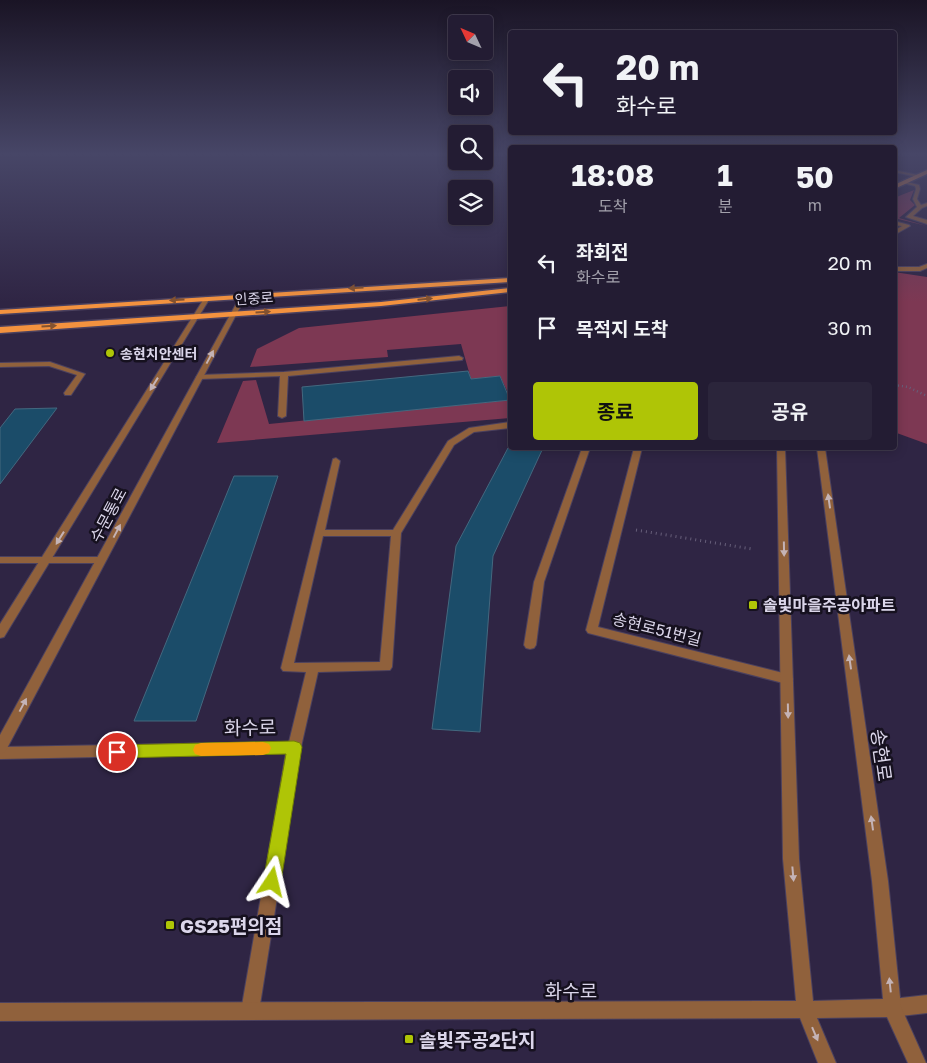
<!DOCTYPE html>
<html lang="ko">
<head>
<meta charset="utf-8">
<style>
  :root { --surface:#231c33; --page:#2b253b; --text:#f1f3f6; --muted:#a3a1ac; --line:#403a4e; --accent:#afc506 }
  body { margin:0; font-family:"Golos Text","Noto Sans KR",sans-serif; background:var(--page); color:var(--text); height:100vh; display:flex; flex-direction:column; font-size:19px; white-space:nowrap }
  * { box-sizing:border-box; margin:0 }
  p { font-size:16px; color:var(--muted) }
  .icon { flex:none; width:28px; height:28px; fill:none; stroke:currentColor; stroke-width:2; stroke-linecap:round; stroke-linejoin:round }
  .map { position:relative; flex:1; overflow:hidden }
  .drawer { position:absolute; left:508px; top:145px; width:389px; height:305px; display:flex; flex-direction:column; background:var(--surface); border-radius:5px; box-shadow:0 2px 12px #0003,0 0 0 1px var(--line) }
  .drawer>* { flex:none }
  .hud { position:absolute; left:508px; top:30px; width:389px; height:105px; border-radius:5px; box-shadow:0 2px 12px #0003,0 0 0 1px var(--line); background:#231c33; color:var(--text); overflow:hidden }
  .needle { width:32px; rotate:314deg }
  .fabs { position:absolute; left:448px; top:15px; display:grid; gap:10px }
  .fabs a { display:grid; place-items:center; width:45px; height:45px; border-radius:5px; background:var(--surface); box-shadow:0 2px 12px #0003,0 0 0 1px var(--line); font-size:25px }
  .pin { position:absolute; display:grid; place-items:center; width:42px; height:42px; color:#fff; margin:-21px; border:2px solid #fff; border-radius:50%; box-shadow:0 1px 5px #0007 }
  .me { position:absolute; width:55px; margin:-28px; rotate:10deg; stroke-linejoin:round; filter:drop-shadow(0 0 4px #0008) }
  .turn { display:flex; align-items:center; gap:18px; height:105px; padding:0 25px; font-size:22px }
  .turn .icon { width:65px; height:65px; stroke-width:2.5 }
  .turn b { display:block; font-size:35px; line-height:42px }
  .eta { display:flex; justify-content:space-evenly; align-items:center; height:85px; text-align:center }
  .eta b { font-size:30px; font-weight:700; line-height:35px }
  .primary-button { display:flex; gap:10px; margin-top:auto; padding:10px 25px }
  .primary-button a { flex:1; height:58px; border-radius:5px; background:var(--accent); color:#111; font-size:20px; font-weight:700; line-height:58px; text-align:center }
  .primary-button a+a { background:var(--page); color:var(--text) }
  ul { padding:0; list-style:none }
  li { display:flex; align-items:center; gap:15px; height:65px; padding:0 25px }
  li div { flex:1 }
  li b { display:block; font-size:19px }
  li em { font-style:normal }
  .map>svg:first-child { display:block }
</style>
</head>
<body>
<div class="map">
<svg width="927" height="1063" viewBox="0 0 927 1063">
  <rect width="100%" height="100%" fill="#2f2544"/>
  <path fill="#7d3853" d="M 914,190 L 910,200 L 915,205 L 899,218 L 927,226 L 894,218 L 894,198 Z
    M 894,272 L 927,277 L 927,444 L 894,432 Z
    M 510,306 L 510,397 L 500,376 L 471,379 L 461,344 L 387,350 L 388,357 L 250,367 L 257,349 L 299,328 Z
    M 256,380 L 269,424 L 510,400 L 510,418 L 217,443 L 243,381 Z"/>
  <path fill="#1b4c69" stroke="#44687f" d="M 468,371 L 471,379 L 500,376 L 510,400 L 304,421 L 302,387 Z
    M 57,408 L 0,484 L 0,428 L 15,409 Z
    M 508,448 L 543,448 L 493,556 L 480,732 L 432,729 L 456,546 Z
    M 234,476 L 278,476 L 196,721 L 134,721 Z"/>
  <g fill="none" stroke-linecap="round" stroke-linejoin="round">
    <g stroke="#4b415f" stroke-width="2">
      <path id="service" d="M 894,170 L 918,175 L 920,176 L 918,177 L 894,172 Z
        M 903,181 L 919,185 L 920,189 L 917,199 L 921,205 L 927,203 L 927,206 L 922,208 L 913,216 L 927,220 L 927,224 L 906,217 L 917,207 L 913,199 L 916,189 L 915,186 L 903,183 Z
        M 894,221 L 909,225 L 910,226 L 894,235 L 894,231 L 902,226 L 894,225 Z
        M 927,264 L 927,268 L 920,271 L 894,271 L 894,267 L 919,267 Z
        M 459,356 L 463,358 L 462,360 L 288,376 L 286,416 L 282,418 L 278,416 L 280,376 L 200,379 L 196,377 L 200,375 L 284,372 Z
        M 50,362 L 85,374 L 71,395 L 65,395 L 64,393 L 77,375 L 49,366 L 0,367 L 0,363 Z
        M 510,422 L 510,428 L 474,432 L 454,445 L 401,533 L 392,667 L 390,670 L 318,672 L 301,747 L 259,1011 L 256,1017 L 250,1020 L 244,1017 L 241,1011 L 286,753 L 0,759 L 0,747 L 289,742 L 306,672 L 283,671 L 281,668 L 333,459 L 336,458 L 340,461 L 325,530 L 393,530 L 448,441 L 469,428 ZM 323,536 L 391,536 L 380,662 L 294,663 Z
        M 582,448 L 590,448 L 544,582 L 536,645 L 534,648 L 530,649 L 526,648 L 524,645 L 534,582 Z
        M 0,557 L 101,557 L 106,560 L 101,563 L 0,563 Z
        M 927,995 L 927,1013 L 892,1017 L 886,1014 L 883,1008 L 886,1002 L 892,999 Z"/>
    </g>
    <g stroke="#4b415f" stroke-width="2">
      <path id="minor" d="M 634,448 L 642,448 L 598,627 L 787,674 L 791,676 L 793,679 L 791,682 L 787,684 L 588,633 L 586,630 Z"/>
    </g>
    <g stroke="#4b415f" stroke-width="2">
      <path id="tertiary" d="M 241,295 L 246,296 L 5,752 L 0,754 L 0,735 Z
        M 205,297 L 210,298 L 4,637 L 0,638 L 0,624 Z
        M 777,448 L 785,448 L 799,859 L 813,1001 L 883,999 L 872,881 L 817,448 L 825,448 L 888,881 L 901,1007 L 926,1063 L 908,1063 L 887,1017 L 817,1018 L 836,1063 L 818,1063 L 800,1018 L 0,1021 L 0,1003 L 796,1001 L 783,859 Z"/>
    </g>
    <g stroke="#4b415f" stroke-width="3">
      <path id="primary" d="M 927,170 L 927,174 L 894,189 L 894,185 Z
        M 510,278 L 510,282 L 0,314 L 0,310 Z
        M 510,288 L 510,292 L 381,306 L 0,333 L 0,327 L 381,302 Z"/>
    </g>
    <path stroke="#675f7a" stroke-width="2.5" stroke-dasharray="1 3" stroke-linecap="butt" d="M 894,385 L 908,387 L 927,396"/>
    <path stroke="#675f7a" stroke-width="3" stroke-dasharray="1 4" stroke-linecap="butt" d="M 636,530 L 752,549"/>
    <use href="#service" fill="#90613c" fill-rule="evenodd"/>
    <use href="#minor" fill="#90613c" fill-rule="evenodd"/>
    <use href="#tertiary" fill="#90613c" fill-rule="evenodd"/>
    <use href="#primary" fill="#f3923f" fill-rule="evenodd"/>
  </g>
  <defs><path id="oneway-solid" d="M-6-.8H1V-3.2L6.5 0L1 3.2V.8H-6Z" transform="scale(1.25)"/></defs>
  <g fill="#84522f">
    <use href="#oneway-solid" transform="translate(356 288) rotate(176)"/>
    <use href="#oneway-solid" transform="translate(425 299) rotate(-5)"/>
    <use href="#oneway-solid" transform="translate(177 300) rotate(176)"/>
    <use href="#oneway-solid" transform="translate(263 312) rotate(-4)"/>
    <use href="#oneway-solid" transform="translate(49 326) rotate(-4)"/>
  </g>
  <g fill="#c4b3b6">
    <use href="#oneway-solid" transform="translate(210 357) rotate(-62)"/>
    <use href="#oneway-solid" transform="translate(154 384) rotate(122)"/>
    <use href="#oneway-solid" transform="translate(829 501) rotate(-98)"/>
    <use href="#oneway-solid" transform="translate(117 531) rotate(-62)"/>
    <use href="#oneway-solid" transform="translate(60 538) rotate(122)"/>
    <use href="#oneway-solid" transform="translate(784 549) rotate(89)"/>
    <use href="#oneway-solid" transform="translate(850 662) rotate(-98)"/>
    <use href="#oneway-solid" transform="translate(23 705) rotate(-62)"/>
    <use href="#oneway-solid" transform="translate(788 711) rotate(89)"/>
    <use href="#oneway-solid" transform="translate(872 823) rotate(-98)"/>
    <use href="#oneway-solid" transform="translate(793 874) rotate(85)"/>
    <use href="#oneway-solid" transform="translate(890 985) rotate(-96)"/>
    <use href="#oneway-solid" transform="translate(815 1034) rotate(67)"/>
  </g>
  <linearGradient id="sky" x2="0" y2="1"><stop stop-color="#1a1425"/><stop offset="0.51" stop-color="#474667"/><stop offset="1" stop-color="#474667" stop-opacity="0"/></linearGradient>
  <rect width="927" height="302" fill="url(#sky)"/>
  <path fill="#afc506" stroke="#728004" d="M 294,741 L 300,743 L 302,747 L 281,882 L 278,888 L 272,890 L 266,888 L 263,882 L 286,754 L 117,758 L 111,756 L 109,752 L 111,747 L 117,745 Z"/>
  <path fill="#f59e0b" d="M 263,742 L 269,744 L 271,748 L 269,753 L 263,755 L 201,756 L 195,754 L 193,750 L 195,745 L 201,743 Z"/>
  <g fill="#afc506" stroke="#16111f" stroke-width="2">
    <circle cx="110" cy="353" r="5"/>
    <rect x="748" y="600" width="10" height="10" rx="2.5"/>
    <rect x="165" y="920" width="10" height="10" rx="2.5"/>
    <rect x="404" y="1034" width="10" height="10" rx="2.5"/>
  </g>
  <g text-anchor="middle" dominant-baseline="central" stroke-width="5" stroke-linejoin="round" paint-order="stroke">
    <g font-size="14" fill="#dbd6ea" stroke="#16111f">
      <text transform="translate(254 298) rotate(-4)">인중로</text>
    </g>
    <g font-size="14" font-weight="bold" fill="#dbd6ea" stroke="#16111f" text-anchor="start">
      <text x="120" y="353">송현치안센터</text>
    </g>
    <g font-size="16" fill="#dbd6ea" stroke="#16111f">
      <text transform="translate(108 515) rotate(-62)">수문통로</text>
      <text transform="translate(657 629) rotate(14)">송현로51번길</text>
    </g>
    <g font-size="16" font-weight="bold" fill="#dbd6ea" stroke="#16111f" text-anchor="start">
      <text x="763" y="605">솔빛마을주공아파트</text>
    </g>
    <g font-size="19" fill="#dbd6ea" stroke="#16111f">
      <text transform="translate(250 727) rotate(-1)">화수로</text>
      <text transform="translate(882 755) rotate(82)">송현로</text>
      <text x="571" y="990">화수로</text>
    </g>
    <g font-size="19" font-weight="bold" fill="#dbd6ea" stroke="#16111f" text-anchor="start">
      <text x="180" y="925">GS25편의점</text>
      <text x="419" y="1039">솔빛주공2단지</text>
    </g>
  </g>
</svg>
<div class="fabs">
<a><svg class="needle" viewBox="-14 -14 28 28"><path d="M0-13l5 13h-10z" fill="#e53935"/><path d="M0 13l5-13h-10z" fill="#a3a1ac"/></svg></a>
<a><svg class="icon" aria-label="sound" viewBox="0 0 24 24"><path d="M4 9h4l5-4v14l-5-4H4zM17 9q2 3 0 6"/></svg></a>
<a><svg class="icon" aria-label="search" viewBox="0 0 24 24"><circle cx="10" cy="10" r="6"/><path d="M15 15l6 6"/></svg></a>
<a><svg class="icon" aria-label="layers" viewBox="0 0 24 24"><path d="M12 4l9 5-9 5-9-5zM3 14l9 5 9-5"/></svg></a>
</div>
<div class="pin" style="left:117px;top:752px;background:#d93025"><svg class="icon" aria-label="arrive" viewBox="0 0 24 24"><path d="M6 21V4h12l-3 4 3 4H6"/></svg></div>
<svg class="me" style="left:272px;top:882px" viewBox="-20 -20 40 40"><path d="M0-17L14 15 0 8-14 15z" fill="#afc506" stroke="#fff" stroke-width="4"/></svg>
<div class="hud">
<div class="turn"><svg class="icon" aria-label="left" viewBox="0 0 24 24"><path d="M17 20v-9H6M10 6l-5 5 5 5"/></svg><div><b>20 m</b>화수로</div></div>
</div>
<section class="drawer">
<div class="eta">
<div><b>18:08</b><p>도착</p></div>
<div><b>1</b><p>분</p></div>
<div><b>50</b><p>m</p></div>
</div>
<ul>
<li><svg class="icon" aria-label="left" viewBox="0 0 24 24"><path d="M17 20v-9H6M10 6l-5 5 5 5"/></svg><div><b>좌회전</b><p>화수로</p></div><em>20 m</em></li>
<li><svg class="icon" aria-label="arrive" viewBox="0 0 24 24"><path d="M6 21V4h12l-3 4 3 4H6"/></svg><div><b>목적지 도착</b></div><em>30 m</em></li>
</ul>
<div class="primary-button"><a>종료</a><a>공유</a></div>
</section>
</div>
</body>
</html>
